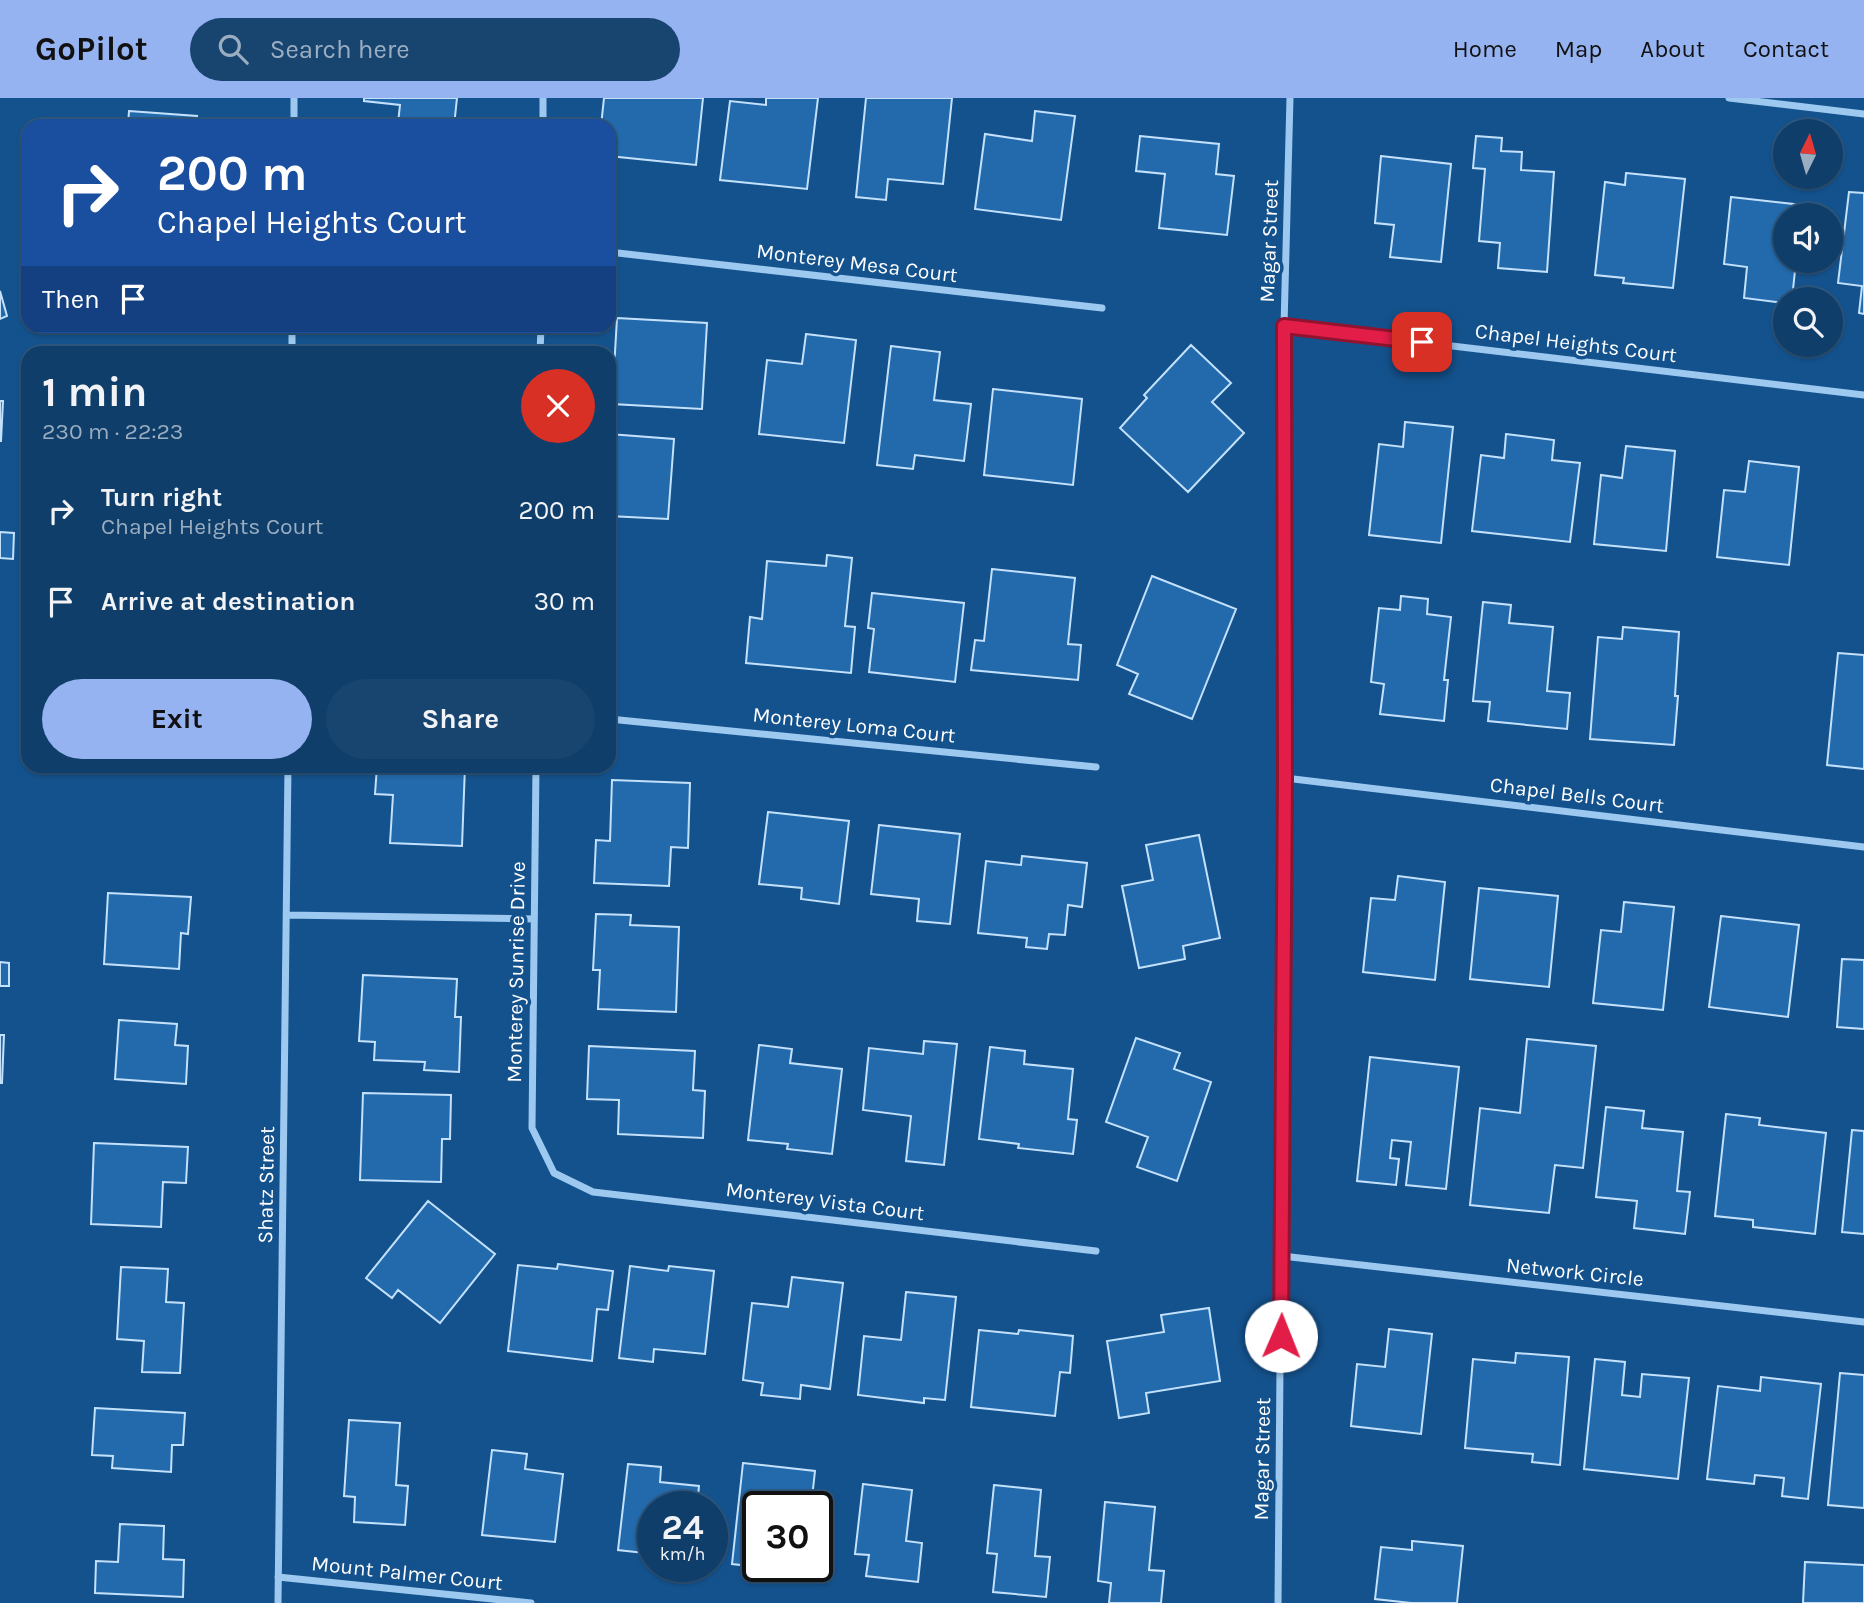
<!DOCTYPE html>
<html lang="en">
<head>
<meta charset="utf-8">
<style>
  :root { --surface:#0f3e6a; --page:#184570; --text:#f1f3f6; --muted:#9baec1; --line:#2f577e; --accent:#95b2f1 }
  body { margin:0; font-family:Karla,sans-serif; background:var(--page); color:var(--text); height:100vh; display:flex; flex-direction:column; font-size:26px; white-space:nowrap }
  * { box-sizing:border-box; margin:0 }
  p { font-size:23px; color:var(--muted) }
  .icon { flex:none; width:38px; height:38px; fill:none; stroke:currentColor; stroke-width:2; stroke-linecap:round; stroke-linejoin:round }
  .map { position:relative; flex:1; overflow:hidden }
  .panel { position:absolute; left:21px; top:248px; width:595px; height:427px; display:flex; flex-direction:column; background:var(--surface); border-radius:21px; box-shadow:0 2px 5px #0004,0 0 0 2px var(--line) }
  .panel>* { flex:none }
  .hud { position:absolute; left:21px; top:21px; width:595px; height:214px; border-radius:21px; box-shadow:0 2px 5px #0004,0 0 0 2px var(--line); background:#1a4fa0; color:#fff; overflow:hidden }
  .needle { width:46px; rotate:5deg }
  .tools { position:absolute; left:1773px; top:21px; display:grid; gap:14px }
  .tools a { display:grid; place-items:center; width:70px; height:70px; border-radius:50%; background:var(--surface); box-shadow:0 2px 5px #0004,0 0 0 2px var(--line); font-size:35px }
  .speed { position:absolute; left:637px; top:1393px; display:flex; gap:14px; font-size:35px; font-weight:700; text-align:center }
  .speed>* { display:grid; place-content:center; width:91px; height:91px; border-radius:50%; background:var(--surface); box-shadow:0 2px 5px #0004,0 0 0 2px var(--line); line-height:1 }
  .speed small { font-size:18px; font-weight:400 }
  .speed .limit { border:4px solid #111; border-radius:10px; background:#fff; color:#111 }
  .pin { position:absolute; display:grid; place-items:center; width:60px; height:60px; color:#fff; margin:-30px; border-radius:14px; box-shadow:0 4px 10px #0006 }
  .me { position:absolute; width:77px; margin:-38px; rotate:1deg; stroke-linejoin:round; filter:drop-shadow(0 0 5px #0008) }
  .turn { display:flex; align-items:center; gap:24px; height:147px; padding:0 21px; font-size:32px }
  .turn .icon { width:91px; height:91px; stroke-width:2.5 }
  .turn b { display:block; font-size:49px; line-height:60px }
  .then { display:flex; align-items:center; height:66px; padding:0 21px; background:#0003; gap:14px; font-size:26px }
  .round { display:grid; place-items:center; flex:none; width:74px; height:74px; border-radius:37px; background:var(--page) }
  .summary { display:flex; align-items:center; justify-content:space-between; height:119px; padding:0 21px }
  h1 { font-size:42px; font-weight:700; line-height:52px }
  .action { display:flex; gap:14px; margin-top:auto; padding:14px 21px }
  .action a { flex:1; height:80px; border-radius:42px; background:var(--accent); color:#111; font-size:28px; font-weight:700; line-height:80px; text-align:center }
  .action a+a { background:var(--page); color:var(--text) }
  ul { padding:0; list-style:none }
  li { display:flex; align-items:center; gap:21px; height:91px; padding:0 21px }
  li div { flex:1 }
  li b { display:block; font-size:26px }
  li em { font-style:normal }
  header { display:flex; align-items:center; gap:42px; box-sizing:border-box; height:98px; padding:0 35px; background:var(--accent); color:#111 }
  header strong { font-size:33px }
  nav { display:flex; gap:38px; margin-inline-start:auto; font-size:24px }
  .search { width:490px; height:63px; background:var(--page); display:flex; align-items:center; gap:18px; box-sizing:border-box; padding:0 24px; border-radius:38px; color:var(--muted); font-size:26px }
  .map>svg:first-child { display:block }
</style>
</head>
<body>
<header>
<strong>GoPilot</strong>
<div class="search"><svg class="icon" aria-label="search" viewBox="0 0 24 24"><circle cx="10" cy="10" r="6"/><path d="M15 15l6 6"/></svg>Search here</div>
<nav><a>Home</a><a>Map</a><a>About</a><a>Contact</a></nav>
</header>
<div class="map">
<svg width="1864" height="1505" viewBox="0 0 1864 1505">
  <rect width="100%" height="100%" fill="#14528d"/>
  <path fill="#226aac" stroke="#c4e1fc" stroke-width="2" d="M 364,0 L 457,0 L 454,28 L 398,25 L 400,7 L 364,3 Z
    M 604,0 L 703,0 L 696,67 L 609,58 L 609,28 L 601,28 Z
    M 766,0 L 818,0 L 807,91 L 720,82 L 730,3 L 766,7 Z
    M 866,0 L 952,0 L 943,86 L 888,81 L 886,102 L 856,99 Z
    M 129,13 L 197,18 L 196,28 L 128,28 Z
    M 1035,13 L 1075,18 L 1061,122 L 975,111 L 985,36 L 1032,43 Z
    M 1140,38 L 1219,46 L 1216,76 L 1234,78 L 1227,137 L 1159,130 L 1165,76 L 1136,73 Z
    M 1476,38 L 1502,40 L 1501,53 L 1522,54 L 1521,72 L 1554,74 L 1547,174 L 1498,170 L 1500,145 L 1479,143 L 1485,71 L 1473,70 Z
    M 1381,58 L 1451,66 L 1441,164 L 1390,159 L 1394,127 L 1375,125 Z
    M 1626,75 L 1685,81 L 1673,190 L 1623,185 L 1624,180 L 1595,177 L 1605,84 L 1625,87 Z
    M 1849,94 L 1864,95 L 1864,216 L 1859,215 L 1862,188 L 1838,185 Z
    M 1731,99 L 1802,107 L 1801,117 L 1785,117 L 1785,163 L 1796,163 L 1792,201 L 1785,201 L 1785,205 L 1744,200 L 1747,169 L 1724,166 Z
    M 0,193 L 7,218 L 0,221 Z
    M 617,220 L 707,225 L 702,311 L 612,306 Z
    M 806,236 L 856,242 L 844,345 L 759,336 L 767,262 L 802,266 Z
    M 1191,247 L 1231,285 L 1212,304 L 1244,335 L 1188,394 L 1120,330 L 1147,300 L 1144,297 Z
    M 891,248 L 940,254 L 934,302 L 971,306 L 964,363 L 915,357 L 913,371 L 877,367 Z
    M 993,291 L 1082,301 L 1073,387 L 984,377 Z
    M 0,303 L 3,303 L 1,343 L 0,343 Z
    M 1405,324 L 1453,329 L 1441,445 L 1369,437 L 1379,346 L 1403,349 Z
    M 609,336 L 674,341 L 668,421 L 609,418 Z
    M 1506,336 L 1554,342 L 1552,362 L 1580,365 L 1570,444 L 1472,433 L 1481,357 L 1504,360 Z
    M 1626,348 L 1675,353 L 1666,453 L 1594,446 L 1601,377 L 1622,380 Z
    M 1749,363 L 1799,369 L 1789,467 L 1717,459 L 1724,392 L 1745,394 Z
    M 0,434 L 14,435 L 13,461 L 0,460 Z
    M 827,457 L 852,460 L 845,528 L 855,529 L 851,575 L 746,565 L 750,519 L 762,521 L 767,463 L 826,468 Z
    M 992,471 L 1075,480 L 1068,546 L 1081,547 L 1078,582 L 971,572 L 975,542 L 984,543 Z
    M 1152,478 L 1236,511 L 1192,621 L 1129,596 L 1138,576 L 1117,567 Z
    M 872,495 L 964,505 L 955,584 L 869,574 L 874,531 L 868,530 Z
    M 1401,498 L 1428,501 L 1427,516 L 1451,519 L 1444,582 L 1448,582 L 1444,623 L 1380,616 L 1384,586 L 1371,584 L 1379,510 L 1400,512 Z
    M 1483,504 L 1511,507 L 1509,525 L 1553,529 L 1547,593 L 1570,595 L 1567,631 L 1488,623 L 1490,604 L 1473,603 Z
    M 1623,529 L 1679,534 L 1675,598 L 1678,598 L 1674,647 L 1590,641 L 1598,539 L 1622,541 Z
    M 1838,555 L 1864,557 L 1864,671 L 1827,667 Z
    M 377,668 L 465,668 L 462,748 L 390,745 L 393,697 L 375,696 Z
    M 612,682 L 690,685 L 688,750 L 671,749 L 669,788 L 594,785 L 596,742 L 610,743 Z
    M 768,714 L 849,723 L 839,806 L 801,801 L 802,790 L 759,786 Z
    M 879,727 L 960,736 L 950,826 L 917,823 L 919,801 L 871,796 Z
    M 1199,737 L 1220,840 L 1183,848 L 1185,861 L 1139,870 L 1122,788 L 1153,782 L 1146,747 Z
    M 1022,758 L 1087,765 L 1082,809 L 1068,807 L 1065,837 L 1049,836 L 1047,851 L 1026,849 L 1027,840 L 978,835 L 986,763 L 1021,767 Z
    M 1398,778 L 1445,784 L 1435,882 L 1363,874 L 1371,800 L 1395,802 Z
    M 1479,790 L 1558,798 L 1549,889 L 1470,881 Z
    M 108,795 L 191,799 L 188,836 L 181,835 L 179,871 L 104,866 Z
    M 1624,804 L 1674,809 L 1663,912 L 1593,905 L 1601,832 L 1621,834 Z
    M 596,816 L 631,817 L 630,827 L 679,829 L 676,914 L 598,911 L 600,872 L 593,872 Z
    M 1721,818 L 1799,827 L 1788,919 L 1709,909 Z
    M 1842,861 L 1864,862 L 1864,931 L 1837,929 Z
    M 0,864 L 9,865 L 9,888 L 0,888 Z
    M 363,877 L 457,881 L 455,919 L 461,919 L 459,974 L 424,972 L 425,964 L 374,962 L 375,944 L 359,943 Z
    M 119,922 L 177,926 L 175,947 L 188,948 L 186,986 L 115,981 Z
    M 0,937 L 4,937 L 2,985 L 0,985 Z
    M 1136,940 L 1180,955 L 1174,971 L 1211,984 L 1177,1083 L 1137,1069 L 1148,1039 L 1106,1024 Z
    M 1527,941 L 1596,948 L 1583,1070 L 1555,1067 L 1549,1115 L 1470,1107 L 1480,1010 L 1520,1015 Z
    M 924,943 L 957,946 L 944,1067 L 906,1063 L 911,1018 L 863,1012 L 869,950 L 923,956 Z
    M 759,947 L 792,951 L 790,965 L 842,971 L 832,1056 L 787,1051 L 788,1046 L 748,1042 Z
    M 589,948 L 695,953 L 693,992 L 705,993 L 703,1040 L 618,1036 L 619,1002 L 587,1001 Z
    M 990,949 L 1025,953 L 1024,966 L 1073,971 L 1068,1021 L 1077,1022 L 1073,1056 L 1018,1050 L 1019,1046 L 979,1041 Z
    M 1370,959 L 1459,969 L 1446,1091 L 1406,1087 L 1411,1044 L 1392,1042 L 1390,1060 L 1399,1061 L 1396,1087 L 1357,1083 Z
    M 363,995 L 451,997 L 450,1041 L 442,1041 L 441,1084 L 360,1082 Z
    M 1606,1009 L 1644,1013 L 1642,1030 L 1683,1034 L 1677,1093 L 1690,1094 L 1685,1136 L 1634,1130 L 1637,1103 L 1596,1099 Z
    M 1726,1016 L 1760,1020 L 1759,1027 L 1826,1035 L 1815,1136 L 1753,1129 L 1753,1122 L 1715,1118 Z
    M 1852,1032 L 1864,1033 L 1864,1136 L 1842,1134 Z
    M 94,1045 L 188,1049 L 186,1085 L 163,1084 L 161,1129 L 91,1126 Z
    M 428,1103 L 495,1156 L 440,1225 L 398,1192 L 392,1200 L 366,1180 Z
    M 558,1166 L 613,1173 L 608,1212 L 597,1211 L 592,1263 L 508,1253 L 518,1167 L 557,1171 Z
    M 630,1168 L 668,1173 L 669,1168 L 714,1173 L 705,1256 L 654,1251 L 653,1264 L 619,1260 Z
    M 121,1169 L 168,1171 L 166,1204 L 184,1205 L 180,1275 L 142,1274 L 144,1243 L 117,1241 Z
    M 792,1179 L 843,1185 L 830,1291 L 801,1287 L 800,1301 L 761,1297 L 763,1285 L 743,1282 L 752,1205 L 788,1209 Z
    M 906,1194 L 956,1199 L 945,1302 L 924,1300 L 924,1305 L 858,1297 L 864,1238 L 901,1242 Z
    M 1209,1210 L 1220,1283 L 1146,1295 L 1149,1315 L 1119,1320 L 1107,1243 L 1164,1234 L 1161,1217 Z
    M 1389,1231 L 1432,1236 L 1421,1336 L 1351,1328 L 1357,1266 L 1385,1269 Z
    M 979,1232 L 1018,1236 L 1019,1232 L 1073,1238 L 1070,1275 L 1060,1274 L 1055,1318 L 971,1309 Z
    M 1516,1255 L 1569,1259 L 1560,1367 L 1532,1364 L 1533,1356 L 1465,1350 L 1473,1261 L 1515,1265 Z
    M 1595,1261 L 1625,1264 L 1622,1297 L 1640,1299 L 1642,1276 L 1689,1280 L 1678,1381 L 1584,1371 Z
    M 1840,1275 L 1864,1277 L 1864,1410 L 1828,1407 Z
    M 1761,1279 L 1821,1286 L 1808,1401 L 1782,1398 L 1784,1380 L 1755,1377 L 1754,1386 L 1707,1381 L 1718,1288 L 1760,1293 Z
    M 95,1310 L 185,1315 L 183,1347 L 172,1347 L 171,1374 L 112,1370 L 113,1358 L 92,1357 Z
    M 349,1322 L 400,1325 L 396,1387 L 408,1388 L 405,1427 L 354,1424 L 355,1399 L 344,1398 Z
    M 492,1352 L 527,1356 L 525,1371 L 563,1376 L 555,1444 L 482,1437 Z
    M 743,1365 L 815,1373 L 811,1409 L 758,1409 L 758,1468 L 804,1468 L 803,1474 L 732,1466 Z
    M 628,1366 L 661,1369 L 660,1384 L 699,1388 L 697,1409 L 653,1409 L 653,1456 L 618,1452 Z
    M 863,1386 L 912,1392 L 906,1443 L 922,1445 L 918,1484 L 866,1478 L 869,1457 L 855,1456 Z
    M 994,1387 L 1041,1392 L 1035,1458 L 1050,1459 L 1046,1499 L 993,1494 L 997,1456 L 987,1455 Z
    M 1105,1404 L 1155,1409 L 1149,1472 L 1164,1473 L 1161,1505 L 1109,1505 L 1111,1485 L 1098,1483 Z
    M 120,1426 L 164,1428 L 163,1461 L 184,1462 L 183,1499 L 95,1495 L 96,1463 L 118,1464 Z
    M 1412,1443 L 1463,1448 L 1457,1505 L 1411,1505 L 1375,1501 L 1381,1449 L 1412,1452 Z
    M 1805,1464 L 1864,1467 L 1864,1505 L 1803,1505 Z"/>
  <g fill="none" stroke-linecap="round" stroke-linejoin="round">
    <path stroke="#9dc9f0" stroke-width="7" d="M 1729,0 L 1864,16
      M 294,28 L 294,0
      M 543,28 L 543,0
      M 609,154 L 1102,210
      M 1284,228 L 1864,297
      M 292,256 L 292,228
      M 540,256 L 541,228
      M 609,621 L 1096,669
      M 536,668 L 532,1030 L 554,1075 L 593,1094 L 1096,1153
      M 1285,680 L 1864,749
      M 287,817 L 534,821
      M 1282,1158 L 1864,1224
      M 278,1479 L 531,1505
      M 278,1505 L 288,668
      M 1278,1505 L 1285,680 L 1284,228 L 1290,0"/>
  </g>
  <g fill="none" stroke-linecap="round" stroke-linejoin="round">
    <g stroke="#92132f" stroke-width="18">
      <path id="route" d="M 1281,1238 L 1285,680 L 1284,228 L 1422,244"/>
    </g>
    <use href="#route" stroke="#e11d48" stroke-width="12"/>
  </g>
  <g text-anchor="middle" dominant-baseline="central" stroke-width="7" stroke-linejoin="round" paint-order="stroke">
    <g font-size="21" fill="#fff" stroke="#14528d">
      <text transform="translate(1269 143) rotate(-88)">Magar Street</text>
      <text transform="translate(857 165) rotate(7)">Monterey Mesa Court</text>
      <text transform="translate(1576 245) rotate(7)">Chapel Heights Court</text>
      <text transform="translate(854 627) rotate(6)">Monterey Loma Court</text>
      <text transform="translate(1577 697) rotate(7)">Chapel Bells Court</text>
      <text transform="translate(516 874) rotate(-89)">Monterey Sunrise Drive</text>
      <text transform="translate(266 1087) rotate(-89)">Shatz Street</text>
      <text transform="translate(825 1103) rotate(7)">Monterey Vista Court</text>
      <text transform="translate(1575 1174) rotate(6)">Network Circle</text>
      <text transform="translate(1262 1361) rotate(-89)">Magar Street</text>
      <text transform="translate(407 1475) rotate(6)">Mount Palmer Court</text>
    </g>
  </g>
</svg>
<div class="tools">
<a><svg class="needle" viewBox="-14 -14 28 28"><path d="M0-13l5 13h-10z" fill="#e53935"/><path d="M0 13l5-13h-10z" fill="#9baec1"/></svg></a>
<a><svg class="icon" aria-label="sound" viewBox="0 0 24 24"><path d="M4 9h4l5-4v14l-5-4H4zM17 9q2 3 0 6"/></svg></a>
<a><svg class="icon" aria-label="search" viewBox="0 0 24 24"><circle cx="10" cy="10" r="6"/><path d="M15 15l6 6"/></svg></a>
</div>
<div class="speed"><div>24<small>km/h</small></div><div class="limit">30</div></div>
<div class="pin" style="left:1422px;top:244px;background:#d93025"><svg class="icon" aria-label="arrive" viewBox="0 0 24 24"><path d="M6 21V4h12l-3 4 3 4H6"/></svg></div>
<svg class="me" style="left:1281px;top:1238px" viewBox="-20 -20 40 40"><circle r="19" fill="#fff"/><path d="M0-13L10 11 0 6-10 11z" fill="#e11d48"/></svg>
<div class="hud">
<div class="turn"><svg class="icon" aria-label="right" viewBox="0 0 24 24"><path d="M7 20v-9h11M14 6l5 5-5 5"/></svg><div><b>200 m</b>Chapel Heights Court</div></div>
<div class="then">Then<svg class="icon" aria-label="arrive" viewBox="0 0 24 24"><path d="M6 21V4h12l-3 4 3 4H6"/></svg></div>
</div>
<section class="panel">
<div class="summary"><div><h1>1 min</h1><p>230 m · 22:23</p></div><a class="round" style="background:#d93025;color:#fff"><svg class="icon" aria-label="close" viewBox="0 0 24 24"><path d="M6 6l12 12M18 6L6 18"/></svg></a></div>
<ul>
<li><svg class="icon" aria-label="right" viewBox="0 0 24 24"><path d="M7 20v-9h11M14 6l5 5-5 5"/></svg><div><b>Turn right</b><p>Chapel Heights Court</p></div><em>200 m</em></li>
<li><svg class="icon" aria-label="arrive" viewBox="0 0 24 24"><path d="M6 21V4h12l-3 4 3 4H6"/></svg><div><b>Arrive at destination</b></div><em>30 m</em></li>
</ul>
<div class="action"><a>Exit</a><a>Share</a></div>
</section>
</div>
</body>
</html>
